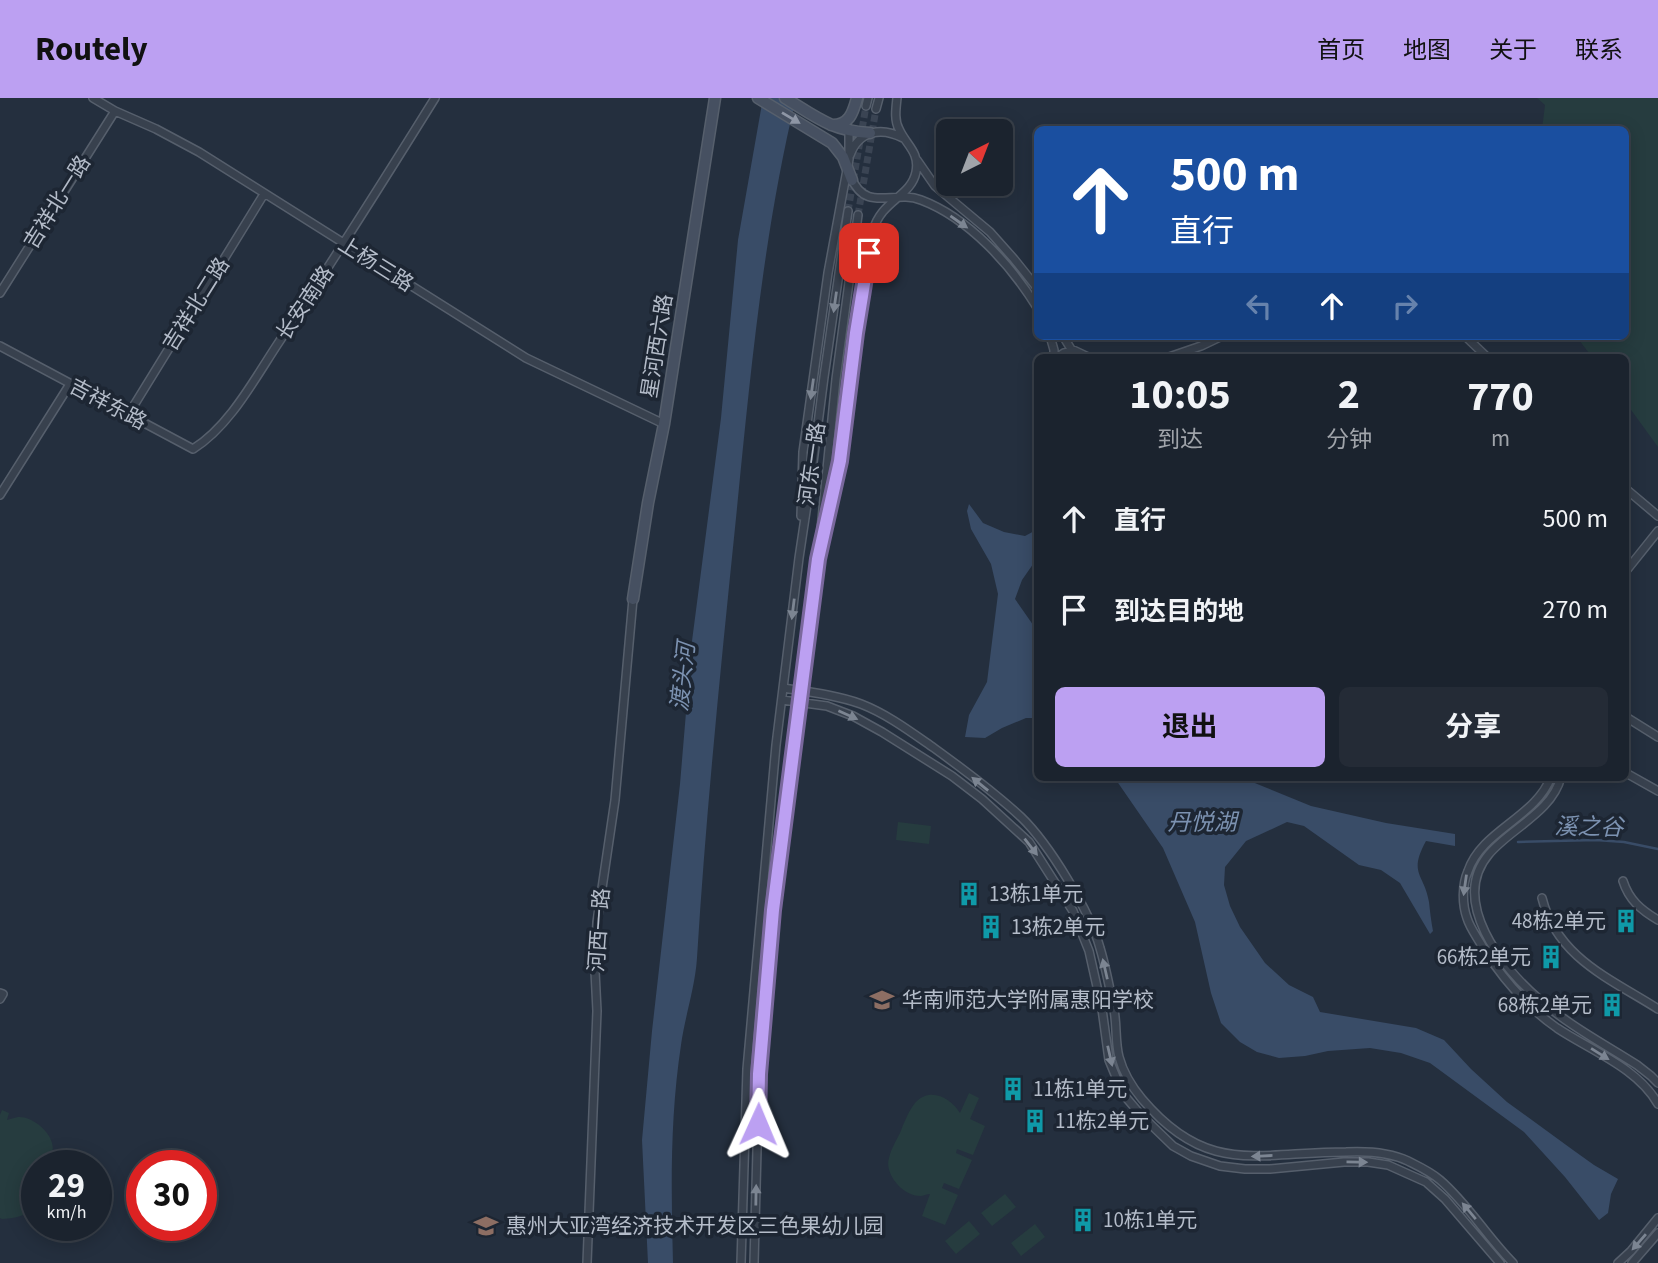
<!DOCTYPE html>
<html lang="zh">
<head>
<meta charset="utf-8">
<style>
  :root { --surface:#1b232e; --page:#242b36; --text:#f1f3f6; --muted:#a0a4aa; --line:#39404a; --accent:#bca0f2 }
  body { margin:0; font-family:"Source Sans 3","Noto Sans SC",sans-serif; background:var(--page); color:var(--text); height:100vh; display:flex; flex-direction:column; font-size:26px; white-space:nowrap }
  * { box-sizing:border-box; margin:0 }
  p { font-size:23px; color:var(--muted) }
  .icon { flex:none; width:38px; height:38px; fill:none; stroke:currentColor; stroke-width:2; stroke-linecap:round; stroke-linejoin:round }
  .map { position:relative; flex:1; overflow:hidden }
  .side { position:absolute; left:1034px; top:256px; width:595px; height:427px; display:flex; flex-direction:column; background:var(--surface); border-radius:10px; box-shadow:0 4px 18px #0003,0 0 0 2px var(--line) }
  .side>* { flex:none }
  .top-card { position:absolute; left:1034px; top:28px; width:595px; height:214px; border-radius:10px; box-shadow:0 4px 18px #0003,0 0 0 2px var(--line); background:#1a4fa0; color:#fff; overflow:hidden }
  .needle { width:46px; rotate:42deg }
  .tools { position:absolute; left:936px; top:21px; display:grid; gap:14px }
  .tools a { display:grid; place-items:center; width:77px; height:77px; border-radius:10px; background:var(--surface); box-shadow:0 4px 18px #0003,0 0 0 2px var(--line); font-size:35px }
  .speed { position:absolute; left:21px; top:1052px; display:flex; gap:14px; font-size:35px; font-weight:700; text-align:center }
  .speed>* { display:grid; place-content:center; width:91px; height:91px; border-radius:50%; background:var(--surface); box-shadow:0 4px 18px #0003,0 0 0 2px var(--line); line-height:1 }
  .speed small { font-size:18px; font-weight:400 }
  .speed .limit { border:10px solid #d22; background:#fff; color:#111 }
  .pin { position:absolute; display:grid; place-items:center; width:60px; height:60px; color:#fff; margin:-30px; border-radius:14px; box-shadow:0 4px 10px #0006 }
  .me { position:absolute; width:77px; margin:-38px; rotate:1deg; stroke-linejoin:round; filter:drop-shadow(0 0 5px #0008) }
  .turn { display:flex; align-items:center; gap:24px; height:147px; padding:0 21px; font-size:32px }
  .turn .icon { width:91px; height:91px; stroke-width:2.5 }
  .turn b { display:block; font-size:49px; line-height:60px }
  .lanes { display:flex; align-items:center; height:66px; padding:0 21px; background:#0003; justify-content:center; gap:35px; direction:ltr }
  .lanes .off { opacity:.35 }
  .eta { display:flex; justify-content:space-evenly; align-items:center; height:119px; text-align:center }
  .eta b { font-size:42px; font-weight:700; line-height:49px }
  .cta { display:flex; gap:14px; margin-top:auto; padding:14px 21px }
  .cta a { flex:1; height:80px; border-radius:10px; background:var(--accent); color:#111; font-size:28px; font-weight:700; line-height:80px; text-align:center }
  .cta a+a { background:var(--page); color:var(--text) }
  ul { padding:0; list-style:none }
  li { display:flex; align-items:center; gap:21px; height:91px; padding:0 21px }
  li div { flex:1 }
  li b { display:block; font-size:26px }
  li em { font-style:normal }
  header { display:flex; align-items:center; gap:42px; box-sizing:border-box; height:98px; padding:0 35px; background:var(--accent); color:#111 }
  header strong { font-size:33px }
  nav { display:flex; gap:38px; margin-inline-start:auto; font-size:24px }
  .map>svg:first-child { display:block }
</style>
</head>
<body>
<header>
<strong>Routely</strong>
<nav><a>首页</a><a>地图</a><a>关于</a><a>联系</a></nav>
</header>
<div class="map">
<svg width="1658" height="1165" viewBox="0 0 1658 1165">
  <rect width="100%" height="100%" fill="#242f3e"/>
  <path fill="#263c3f" d="M 1537,0 L 1658,0 L 1658,349 L 1626,305 L 1626,259 L 1592,259 L 1576,238 L 1626,238 L 1626,32 L 1542,31 L 1545,7 Z
    M 898,724 L 931,728 L 929,746 L 896,742 Z
    M 969,995 L 979,1000 L 970,1021 L 985,1028 L 973,1057 L 957,1051 L 956,1055 L 972,1062 L 959,1091 L 944,1085 L 942,1090 L 958,1097 L 945,1127 L 922,1118 L 930,1096 C 927,1096 923,1098 920,1098 C 903,1098 884,1076 889,1060 C 891,1051 896,1043 900,1035 C 904,1025 908,1014 915,1005 C 930,988 951,1000 960,1015 Z
    M 2,1012 L 9,1015 L 7,1022 C 10,1021 14,1020 18,1019 C 31,1018 49,1032 52,1045 C 54,1052 52,1061 50,1067 L 37,1068 C 37,1098 41,1120 2,1121 L 0,1120 L 0,1017 Z
    M 1005,1096 L 1016,1109 L 992,1128 L 981,1115 Z
    M 969,1123 L 980,1136 L 956,1156 L 945,1143 Z
    M 1035,1126 L 1045,1139 L 1021,1158 L 1011,1145 Z"/>
  <path fill="#394c67" d="M 763,0 L 796,0 C 763,136 750,280 736,420 C 721,567 706,713 697,860 C 695,890 685,918 681,947 C 670,1019 671,1092 673,1165 L 648,1165 L 642,1042 L 652,933 L 680,686 L 692,543 L 721,320 L 738,142 Z
    M 969,406 L 983,425 L 1004,434 L 1025,438 L 1038,431 L 1038,459 L 1022,482 L 1015,501 L 1038,534 L 1038,620 L 1026,620 L 1002,630 L 985,640 L 965,639 L 969,617 L 987,584 L 998,496 L 991,466 L 971,431 L 967,413 Z
    M 1114,679 L 1240,679 L 1311,708 L 1386,725 L 1455,736 L 1455,748 L 1426,743 C 1408,776 1424,775 1429,804 C 1430,813 1431,823 1433,833 L 1430,836 L 1400,785 L 1381,772 L 1359,767 L 1304,728 L 1287,724 L 1246,743 L 1225,769 L 1224,787 L 1230,808 L 1240,829 L 1265,865 L 1289,887 L 1313,899 L 1320,914 L 1416,930 L 1444,942 L 1471,971 L 1507,1004 L 1573,1052 L 1594,1067 L 1618,1081 L 1611,1096 L 1608,1115 L 1599,1122 L 1565,1079 L 1524,1034 L 1430,965 L 1401,955 L 1370,950 L 1328,953 L 1305,958 L 1279,960 L 1257,954 L 1240,944 L 1221,925 L 1211,895 L 1195,824 L 1163,750 Z"/>
  <g fill="none" stroke-linecap="round" stroke-linejoin="round">
    <path stroke="#394c67" stroke-width="2.5" d="M 1518,744 L 1596,742 L 1624,744 L 1658,751"/>
    <path stroke="#3a4453" stroke-width="7" stroke-dasharray="7 3.5" stroke-linecap="butt" d="M 848,113 L 866,8
      M 858,117 L 876,11"/>
    <g stroke="#565f6c" stroke-width="10">
      <path id="street" d="M 93,0 L 115,13 L 156,31 L 199,54 L 526,260 L 664,326
        M 866,8 L 868,0
        M 876,11 L 879,0
        M 850,57 C 859,32 882,29 903,40
        M 917,62 L 935,88 L 990,134 L 1014,161 L 1038,191
        M 851,79 C 866,116 894,91 921,102 C 969,120 1012,168 1038,211
        M 0,195 L 115,13
        M 1050,238 L 1054,252 L 1054,259
        M 1063,238 L 1071,251 L 1088,259
        M 1465,238 L 1487,259
        M 0,248 L 193,351 C 230,328 255,280 279,244 C 333,163 384,82 435,0
        M 1058,259 L 1064,255 L 1074,253
        M 1169,259 L 1201,248 L 1222,238
        M 128,317 L 264,96
        M 1626,391 L 1658,418
        M 0,397 L 70,286
        M 801,418 L 803,354 L 828,175 L 849,61 L 849,31
        M 825,433 C 829,417 833,402 836,386 C 848,327 852,266 861,206 C 865,182 867,157 873,133 C 881,102 911,99 916,74 C 920,54 906,47 899,31 C 894,22 896,10 897,0
        M 1626,473 L 1658,433
        M 783,590 C 809,594 836,597 861,606 C 887,616 911,634 934,650 C 963,671 994,694 1021,719 C 1049,746 1090,813 1100,850 C 1106,870 1110,891 1114,912 C 1117,927 1115,944 1119,959 C 1123,974 1132,989 1142,1001 C 1208,1079 1258,1054 1346,1054 C 1366,1053 1389,1054 1408,1063 C 1418,1068 1431,1074 1440,1082 C 1468,1106 1487,1139 1513,1165
        M 782,602 L 827,608 L 853,618 L 882,634 L 952,678 L 982,701 L 1029,744 L 1073,813 L 1089,853 L 1102,911 L 1109,962 L 1123,996 L 1141,1017 L 1173,1048 L 1191,1058 L 1220,1068 L 1245,1071 L 1270,1071 L 1344,1064 L 1368,1064 L 1388,1067 L 1426,1084 L 1445,1101 L 1500,1165
        M 1626,619 L 1658,639
        M 1626,675 L 1658,693
        M 1551,679 C 1535,720 1482,732 1468,773 C 1462,787 1462,806 1467,820 C 1470,830 1477,839 1482,848 C 1502,880 1527,909 1557,930 C 1590,952 1638,970 1658,1006
        M 1561,679 C 1552,714 1511,730 1489,756 C 1449,803 1502,870 1539,901 C 1568,927 1604,946 1637,967 L 1651,978 L 1658,985
        M 1623,783 C 1629,802 1641,812 1658,822
        M 1542,800 C 1557,860 1611,881 1658,911
        M 0,895 L 3,896 L 0,901
        M 587,1165 L 597,913 L 595,873 L 597,824 L 615,702 L 633,501
        M 741,1165 L 747,971 L 776,647 L 799,460 L 811,380 L 824,279 L 848,113
        M 754,1165 L 759,976 L 773,812 L 818,461 L 836,281 L 858,117
        M 1618,1165 L 1631,1153 L 1658,1120
        M 1632,1165 L 1658,1135"/>
    </g>
    <g stroke="#565f6c" stroke-width="13">
      <path id="secondary" d="M 758,0 L 832,45 L 843,59 L 852,82
        M 785,0 C 816,19 832,33 870,35
        M 831,27 C 849,28 853,15 857,0
        M 633,501 L 648,405 L 664,326 L 715,0"/>
    </g>
    <use href="#street" stroke="#38414e" stroke-width="7"/>
    <use href="#secondary" stroke="#465061" stroke-width="10"/>
  </g>
  <defs><path id="oneway-solid" d="M-6-.8H1V-3.2L6.5 0L1 3.2V.8H-6Z" transform="scale(1.75)"/></defs>
  <use fill="#8e96a5" href="#oneway-solid" transform="translate(791 20) rotate(31)"/>
  <g fill="#7c8592">
    <use href="#oneway-solid" transform="translate(959 124) rotate(35)"/>
    <use href="#oneway-solid" transform="translate(835 204) rotate(98)"/>
    <use href="#oneway-solid" transform="translate(812 291) rotate(98)"/>
    <use href="#oneway-solid" transform="translate(793 511) rotate(97)"/>
    <use href="#oneway-solid" transform="translate(848 617) rotate(24)"/>
    <use href="#oneway-solid" transform="translate(980 686) rotate(-141)"/>
    <use href="#oneway-solid" transform="translate(1031 749) rotate(52)"/>
    <use href="#oneway-solid" transform="translate(1465 787) rotate(98)"/>
    <use href="#oneway-solid" transform="translate(1105 871) rotate(-103)"/>
    <use href="#oneway-solid" transform="translate(1600 956) rotate(32)"/>
    <use href="#oneway-solid" transform="translate(1110 958) rotate(77)"/>
    <use href="#oneway-solid" transform="translate(1262 1058) rotate(177)"/>
    <use href="#oneway-solid" transform="translate(1357 1064) rotate(1)"/>
    <use href="#oneway-solid" transform="translate(756 1097) rotate(-89)"/>
    <use href="#oneway-solid" transform="translate(1469 1113) rotate(-130)"/>
    <use href="#oneway-solid" transform="translate(1639 1144) rotate(131)"/>
  </g>
  <g fill="none" stroke-linecap="round" stroke-linejoin="round">
    <g stroke="#7a689d" stroke-width="18">
      <path id="route" d="M 758,1026 L 759,976 L 773,812 L 818,461 L 840,363 L 856,235 L 869,155"/>
    </g>
    <use href="#route" stroke="#bca0f2" stroke-width="12"/>
  </g>
  <defs>
    <g id="building-bare" transform="scale(1.89)"><path d="M-4-6H4V6H1V3H-1V6H-4ZM-2.5-4.3h1.7v1.8h-1.7ZM.8-4.3h1.7v1.8H.8ZM-2.5-1h1.7V.8h-1.7ZM.8-1h1.7V.8H.8Z" fill="#0f9aa8" stroke="#1d2633" stroke-width="2.5" paint-order="stroke"/></g>
    <g id="school-bare" transform="scale(1.89)"><path d="M0-5L7-2L0 1L-7-2ZM-4 1L0 2.5L4 1V4Q0 6-4 4Z" fill="#8d6e63" stroke="#1d2633" stroke-width="2.5" paint-order="stroke"/></g>
  </defs>
  <g fill-rule="evenodd">
    <use href="#building-bare" x="969" y="796"/>
    <use href="#building-bare" x="1626" y="823"/>
    <use href="#building-bare" x="991" y="829"/>
    <use href="#building-bare" x="1551" y="859"/>
    <use href="#school-bare" x="882" y="902"/>
    <use href="#building-bare" x="1612" y="907"/>
    <use href="#building-bare" x="1013" y="991"/>
    <use href="#building-bare" x="1035" y="1023"/>
    <use href="#building-bare" x="1083" y="1122"/>
    <use href="#school-bare" x="486" y="1128"/>
  </g>
  <g text-anchor="middle" dominant-baseline="central" stroke-width="7" stroke-linejoin="round" paint-order="stroke">
    <g font-size="21" fill="#b4bcc9" stroke="#1d2633">
      <text transform="translate(57 104) rotate(-58)">吉祥北一路</text>
      <text transform="translate(376 166) rotate(32)">上杨三路</text>
      <text transform="translate(305 205) rotate(-56)">长安南路</text>
      <text transform="translate(196 206) rotate(-58)">吉祥北二路</text>
      <text transform="translate(657 248) rotate(-81)">星河西六路</text>
      <text transform="translate(108 306) rotate(28)">吉祥东路</text>
      <text transform="translate(812 366) rotate(-82)">河东一路</text>
      <text transform="translate(599 832) rotate(-86)">河西一路</text>
    </g>
    <g font-size="21" fill="#b4bcc9" stroke="#1d2633" text-anchor="start">
      <text x="989" y="796">13栋1单元</text>
      <text x="1606" y="823" text-anchor="end">48栋2单元</text>
      <text x="1011" y="829">13栋2单元</text>
      <text x="1531" y="859" text-anchor="end">66栋2单元</text>
      <text x="902" y="902">华南师范大学附属惠阳学校</text>
      <text x="1592" y="907" text-anchor="end">68栋2单元</text>
      <text x="1033" y="991">11栋1单元</text>
      <text x="1055" y="1023">11栋2单元</text>
      <text x="1103" y="1122">10栋1单元</text>
      <text x="506" y="1128">惠州大亚湾经济技术开发区三色果幼儿园</text>
    </g>
    <g font-size="23" font-style="italic" fill="#7c92b1" stroke="#1d2633">
      <text transform="translate(683 579) rotate(-84)">渡头河</text>
      <text x="1202" y="724">丹悦湖</text>
      <text transform="translate(1589 729) rotate(1)">溪之谷</text>
    </g>
  </g>
</svg>
<div class="tools">
<a><svg class="needle" viewBox="-14 -14 28 28"><path d="M0-13l5 13h-10z" fill="#e53935"/><path d="M0 13l5-13h-10z" fill="#a0a4aa"/></svg></a>
</div>
<div class="speed"><div>29<small>km/h</small></div><div class="limit">30</div></div>
<div class="pin" style="left:869px;top:155px;background:#d93025"><svg class="icon" aria-label="arrive" viewBox="0 0 24 24"><path d="M6 21V4h12l-3 4 3 4H6"/></svg></div>
<svg class="me" style="left:758px;top:1026px" viewBox="-20 -20 40 40"><path d="M0-17L14 15 0 8-14 15z" fill="#bca0f2" stroke="#fff" stroke-width="4"/></svg>
<div class="top-card">
<div class="turn"><svg class="icon" aria-label="ahead" viewBox="0 0 24 24"><path d="M12 20V5M6 11l6-6 6 6"/></svg><div><b>500 m</b>直行</div></div>
<div class="lanes"><svg class="icon off" aria-label="left" viewBox="0 0 24 24"><path d="M17 20v-9H6M10 6l-5 5 5 5"/></svg><svg class="icon" aria-label="ahead" viewBox="0 0 24 24"><path d="M12 20V5M6 11l6-6 6 6"/></svg><svg class="icon off" aria-label="right" viewBox="0 0 24 24"><path d="M7 20v-9h11M14 6l5 5-5 5"/></svg></div>
</div>
<section class="side">
<div class="eta">
<div><b>10:05</b><p>到达</p></div>
<div><b>2</b><p>分钟</p></div>
<div><b>770</b><p>m</p></div>
</div>
<ul>
<li><svg class="icon" aria-label="ahead" viewBox="0 0 24 24"><path d="M12 20V5M6 11l6-6 6 6"/></svg><div><b>直行</b></div><em>500 m</em></li>
<li><svg class="icon" aria-label="arrive" viewBox="0 0 24 24"><path d="M6 21V4h12l-3 4 3 4H6"/></svg><div><b>到达目的地</b></div><em>270 m</em></li>
</ul>
<div class="cta"><a>退出</a><a>分享</a></div>
</section>
</div>
</body>
</html>
